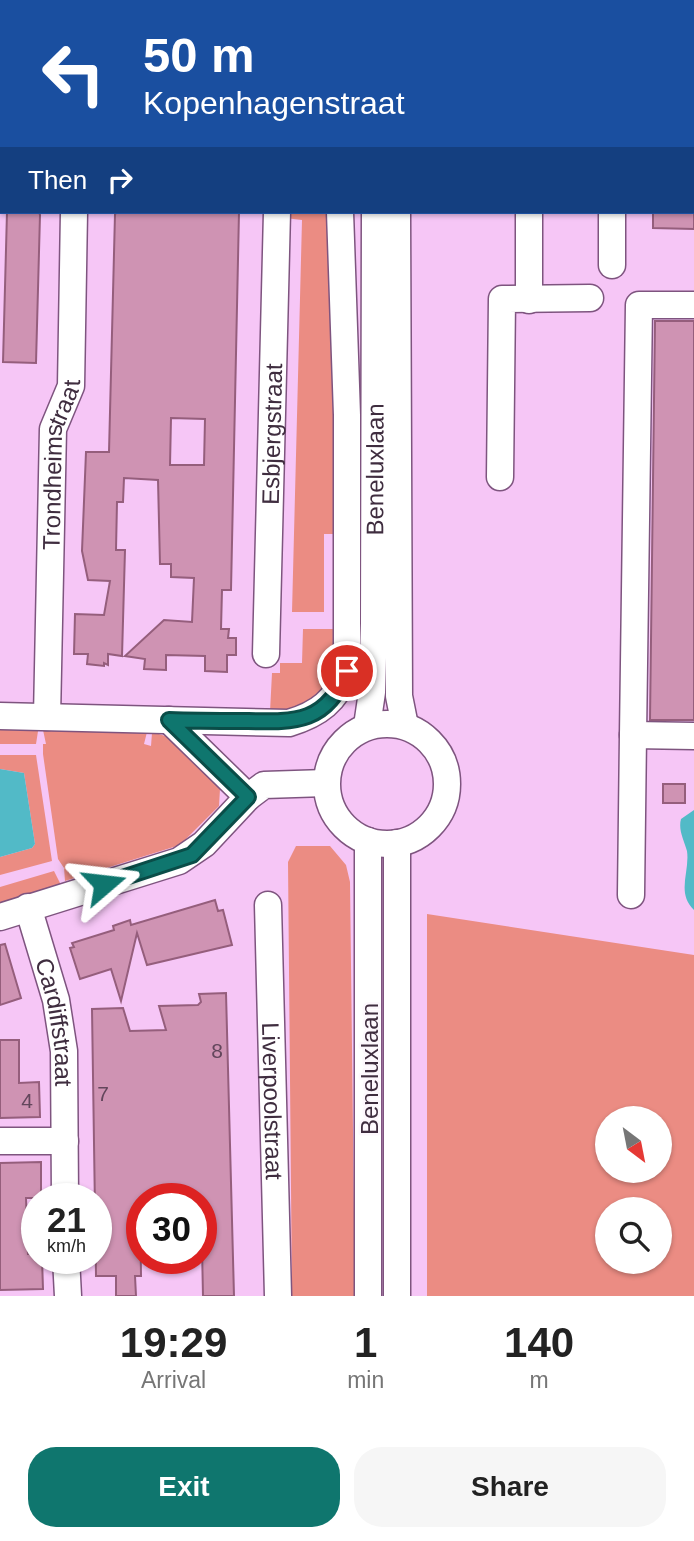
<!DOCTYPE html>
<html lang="en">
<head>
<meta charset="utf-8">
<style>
  :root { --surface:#fff; --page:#f6f6f6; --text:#222; --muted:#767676; --accent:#0f766e }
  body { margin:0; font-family:Arial,sans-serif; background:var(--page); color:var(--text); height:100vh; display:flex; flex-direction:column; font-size:26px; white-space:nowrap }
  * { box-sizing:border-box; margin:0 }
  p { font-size:23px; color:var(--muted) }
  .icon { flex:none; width:38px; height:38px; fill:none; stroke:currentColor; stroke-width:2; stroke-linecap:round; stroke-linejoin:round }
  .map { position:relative; height:1296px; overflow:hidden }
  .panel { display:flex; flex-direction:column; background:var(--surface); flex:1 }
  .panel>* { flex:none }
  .guide { position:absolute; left:0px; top:0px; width:695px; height:214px; box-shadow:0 2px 5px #0004; background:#1a4fa0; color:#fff; overflow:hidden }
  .needle { width:46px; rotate:148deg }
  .tools { position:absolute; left:595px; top:1106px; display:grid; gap:14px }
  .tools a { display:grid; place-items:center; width:77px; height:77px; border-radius:50%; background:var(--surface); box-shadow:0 2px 5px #0004; font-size:35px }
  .speed { position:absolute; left:21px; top:1183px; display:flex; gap:14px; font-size:35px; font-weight:700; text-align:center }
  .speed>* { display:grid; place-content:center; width:91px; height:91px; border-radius:50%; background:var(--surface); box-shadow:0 2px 5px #0004; line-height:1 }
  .speed small { font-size:18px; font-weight:400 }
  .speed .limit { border:10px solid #d22; background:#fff; color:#111 }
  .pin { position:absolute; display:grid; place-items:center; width:60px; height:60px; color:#fff; margin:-30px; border:4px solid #fff; border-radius:50%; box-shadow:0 2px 7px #0007 }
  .me { position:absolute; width:77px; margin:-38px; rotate:73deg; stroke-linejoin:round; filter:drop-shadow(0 0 5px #0008) }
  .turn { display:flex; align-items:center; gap:24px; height:147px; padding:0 28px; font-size:32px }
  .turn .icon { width:91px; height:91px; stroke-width:2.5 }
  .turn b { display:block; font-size:49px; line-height:60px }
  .then { display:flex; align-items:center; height:66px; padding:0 28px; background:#0003; gap:14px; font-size:26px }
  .eta { display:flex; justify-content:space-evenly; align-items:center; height:119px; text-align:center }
  .eta b { font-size:42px; font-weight:700; line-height:49px }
  .button { display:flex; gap:14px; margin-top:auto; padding:14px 28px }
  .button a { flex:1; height:80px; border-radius:28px; background:var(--accent); color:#fff; font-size:28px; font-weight:700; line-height:80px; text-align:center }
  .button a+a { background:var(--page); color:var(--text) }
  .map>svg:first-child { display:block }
</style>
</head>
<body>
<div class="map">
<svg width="694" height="1296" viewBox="0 0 694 1296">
  <rect width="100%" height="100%" fill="#f6c6f6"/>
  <path fill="#eb8c83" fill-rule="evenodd" d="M 285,212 L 328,212 L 334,301 L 335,534 L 324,534 L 324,612 L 292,612 L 302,220 L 285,218 Z
    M 303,629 L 335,629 L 332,682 L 303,711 L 270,712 L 272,673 L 280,673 L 280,663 L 302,663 Z
    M 39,725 L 36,744 L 0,744 L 0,726 Z
    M 43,730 L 147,732 L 144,744 L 151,746 L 152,733 C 181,735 202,768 220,789 L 219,806 L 180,845 L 65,881 L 64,868 L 58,859 L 43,754 L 43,744 L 46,744 Z
    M 0,755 L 36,755 L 52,861 L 0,875 L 0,857 L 32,848 L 35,844 L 24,773 L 0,769 Z
    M 296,846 L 330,846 L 346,865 L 350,882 L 355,1296 L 292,1296 L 288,862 Z
    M 54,871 L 62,887 L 0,905 L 0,887 Z
    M 427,914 L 694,955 L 694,1296 L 427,1296 ZM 607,1118 L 660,1118 L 660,1171 L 607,1171 ZM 607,1209 L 660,1209 L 660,1262 L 607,1262 Z"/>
  <path fill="#52bac7" d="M 0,769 L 24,773 L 35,844 L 32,848 L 0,857 Z
    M 694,810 L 694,910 C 676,893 690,872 687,851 C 684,840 678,830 681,819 Z"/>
  <path fill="#cf93b3" stroke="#955e7c" stroke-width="2" fill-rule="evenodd" d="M 7,212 L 39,212 L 40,215 L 36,363 L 3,362 Z
    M 118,212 L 239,212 L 231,590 L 222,590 L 221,629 L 229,629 L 228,638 L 236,638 L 236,655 L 227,655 L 227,672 L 205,671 L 205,656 L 166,655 L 166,670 L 144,669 L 145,659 L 125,656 L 164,620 L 192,622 L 194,578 L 171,577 L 171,564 L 160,564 L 158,480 L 124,478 L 123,502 L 117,502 L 116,550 L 125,550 L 122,656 L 108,654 L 108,665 L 104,663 L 104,666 L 87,664 L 88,654 L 74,654 L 75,614 L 104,615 L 110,581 L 88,580 L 82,551 L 86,452 L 109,452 L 115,214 ZM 171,418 L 205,419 L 204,465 L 170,465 Z
    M 653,212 L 694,212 L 694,229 L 653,228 Z
    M 655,321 L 694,321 L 694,720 L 650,720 Z
    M 663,784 L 685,784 L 685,803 L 663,803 Z
    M 215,900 L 218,911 L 223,910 L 232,945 L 147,965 L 137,933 L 121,1001 L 111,969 L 80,979 L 70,948 L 74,947 L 72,943 L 114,930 L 113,926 L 130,920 L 131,925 Z
    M 5,944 L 21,998 L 0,1005 L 0,945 Z
    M 226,993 L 234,1296 L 203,1296 L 201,1199 L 140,1199 L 141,1276 L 135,1276 L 136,1296 L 116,1296 L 116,1276 L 96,1276 L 92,1009 L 123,1008 L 130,1031 L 166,1030 L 159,1006 L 198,1005 L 201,1002 L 199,994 Z
    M 0,1040 L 19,1040 L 19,1083 L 39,1082 L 40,1117 L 0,1118 Z
    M 41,1162 L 41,1198 L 26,1198 L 28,1254 L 37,1254 L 37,1258 L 42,1258 L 43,1289 L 0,1290 L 0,1163 Z"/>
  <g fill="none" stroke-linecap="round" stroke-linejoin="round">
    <g stroke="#7e547f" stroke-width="29">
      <g id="minor">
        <path d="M 283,2 L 283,0"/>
        <path d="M 412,2 L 415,0"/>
        <path d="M 458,2 L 460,0"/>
        <path d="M 496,2 L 498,0"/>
        <path d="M 636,2 L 637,0"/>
        <path d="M 0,83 L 2,83"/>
        <path d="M 397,212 L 399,696 L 405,726"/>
        <path d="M 612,212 L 612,265"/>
        <path d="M 529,300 L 529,212"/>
        <path d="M 500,477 L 502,299 L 590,298"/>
        <path id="s1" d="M 266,654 L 277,212"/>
        <path d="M 0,716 L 289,723 C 319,714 336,701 347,671 L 347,415 L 340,212"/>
        <path id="s2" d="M 47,717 L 53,429 L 71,386 L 74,212"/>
        <path d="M 169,720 L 248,797 L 264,785 L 326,783"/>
        <circle cx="387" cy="784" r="60"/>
        <path id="s3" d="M 367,726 L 372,692 L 374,623 L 375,212"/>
        <path d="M 633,735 L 639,305 L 694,305"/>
        <path d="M 631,895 L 633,735 L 694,736"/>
        <path id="s4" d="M 268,905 L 278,1296"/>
        <path id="s5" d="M 28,907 L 56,1000 L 64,1051 L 65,1199"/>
        <path d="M 0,917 L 179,861 L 204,844 L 248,797"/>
        <path d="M 0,1141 L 65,1141"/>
        <path d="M 66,1258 L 68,1296"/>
        <path d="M 368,1296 L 368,841"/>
        <path d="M 397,1296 L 397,843"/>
      </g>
    </g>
    <use href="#minor" stroke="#fff" stroke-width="26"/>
  </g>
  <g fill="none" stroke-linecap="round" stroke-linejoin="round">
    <g stroke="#0a4d48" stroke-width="18">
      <path id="route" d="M 104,884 L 192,855 L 248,797 L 169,720 C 194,721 220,721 245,721 C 294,722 327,724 347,671"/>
    </g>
    <use href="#route" stroke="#0f766e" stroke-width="12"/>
  </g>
  <g text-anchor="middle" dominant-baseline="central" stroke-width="5" stroke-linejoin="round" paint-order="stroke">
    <g font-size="21" fill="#63465c">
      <text x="217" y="1050">8</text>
      <text x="103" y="1093">7</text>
      <text x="27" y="1100">4</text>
    </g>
    <g font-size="24" fill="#3f2d3f" stroke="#fdf8fd">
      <text stroke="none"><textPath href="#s1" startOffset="220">Esbjergstraat</textPath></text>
      <text stroke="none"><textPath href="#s2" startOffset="254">Trondheimstraat</textPath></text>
      <text stroke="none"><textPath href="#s3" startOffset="257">Beneluxlaan</textPath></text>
      <text stroke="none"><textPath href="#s5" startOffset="119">Cardiffstraat</textPath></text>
      <text transform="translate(369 1069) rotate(-90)">Beneluxlaan</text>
      <text stroke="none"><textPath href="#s4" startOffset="196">Liverpoolstraat</textPath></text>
    </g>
  </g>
</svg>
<div class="tools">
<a><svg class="needle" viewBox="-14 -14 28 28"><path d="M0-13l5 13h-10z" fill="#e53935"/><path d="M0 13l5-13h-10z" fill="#767676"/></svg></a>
<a><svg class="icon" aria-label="search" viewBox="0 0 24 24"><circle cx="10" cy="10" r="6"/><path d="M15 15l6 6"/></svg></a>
</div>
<div class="speed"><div>21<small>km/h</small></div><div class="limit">30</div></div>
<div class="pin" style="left:347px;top:671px;background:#d93025"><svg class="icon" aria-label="arrive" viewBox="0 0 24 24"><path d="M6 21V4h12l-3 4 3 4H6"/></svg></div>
<svg class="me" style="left:104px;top:884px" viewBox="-20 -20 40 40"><path d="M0-17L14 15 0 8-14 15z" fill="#0f766e" stroke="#fff" stroke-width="4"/></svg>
<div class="guide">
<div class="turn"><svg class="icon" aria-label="left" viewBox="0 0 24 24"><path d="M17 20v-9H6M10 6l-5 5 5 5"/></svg><div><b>50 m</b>Kopenhagenstraat</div></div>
<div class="then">Then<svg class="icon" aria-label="right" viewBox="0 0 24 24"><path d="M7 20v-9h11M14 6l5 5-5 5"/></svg></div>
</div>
</div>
<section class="panel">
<div class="eta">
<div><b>19:29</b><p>Arrival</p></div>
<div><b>1</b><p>min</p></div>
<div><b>140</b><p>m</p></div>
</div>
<div class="button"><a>Exit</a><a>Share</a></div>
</section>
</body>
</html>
